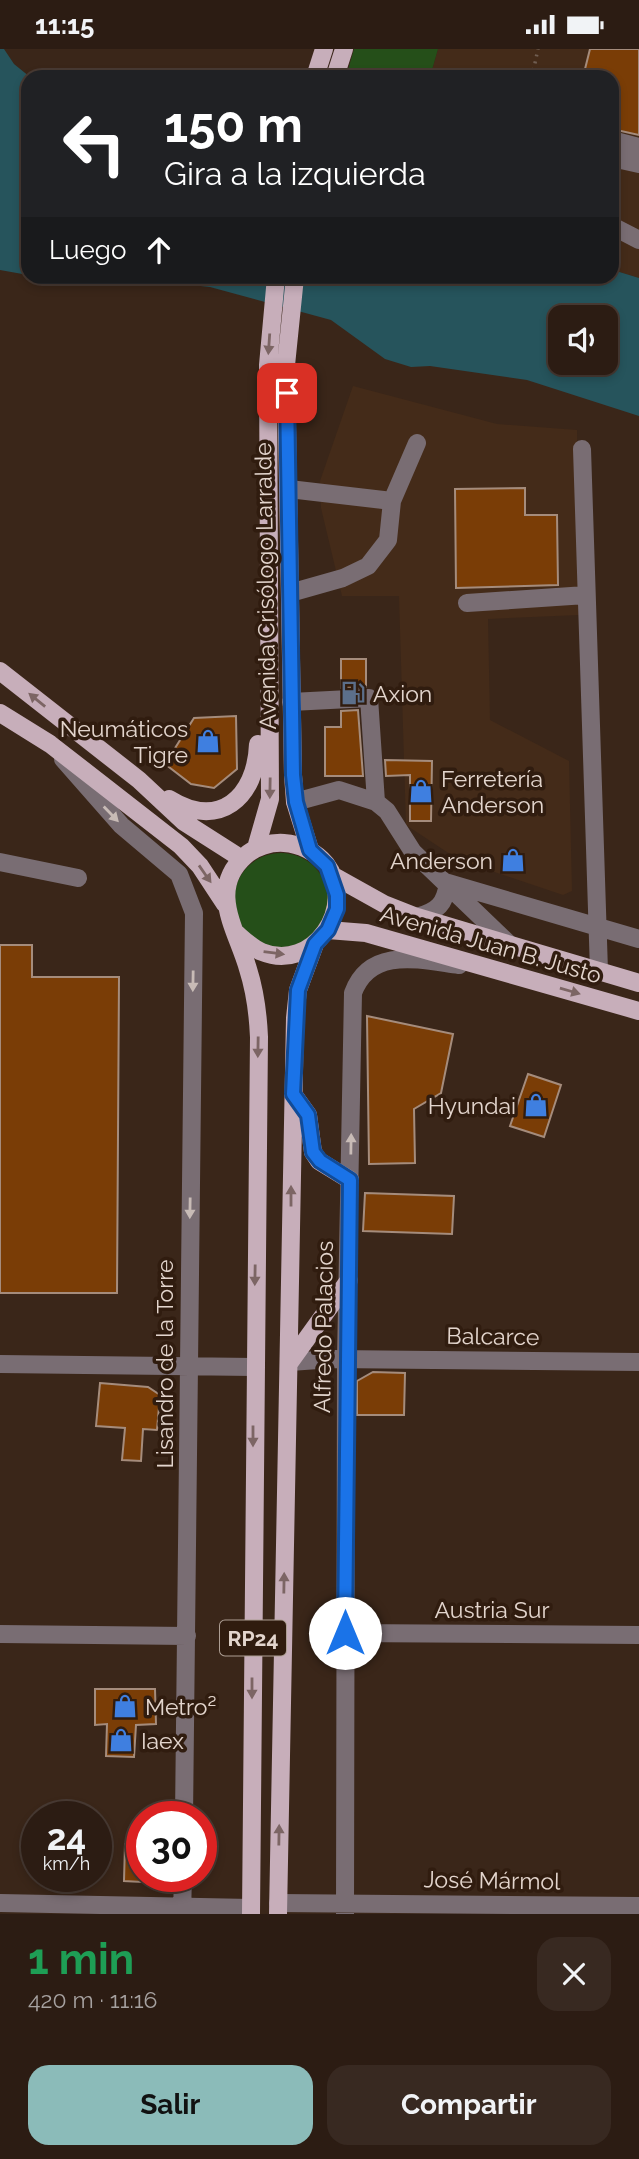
<!DOCTYPE html>
<html lang="es">
<head>
<meta charset="utf-8">
<style>
  :root { --surface:#2c1c13; --page:#382921; --text:#f1f3f6; --muted:#a6a1a0; --line:#483a33; --accent:#8bbbb9 }
  body { margin:0; font-family:Raleway,sans-serif; background:var(--page); color:var(--text); height:100vh; display:flex; flex-direction:column; font-size:26px; white-space:nowrap }
  * { box-sizing:border-box; margin:0 }
  p { font-size:23px; color:var(--muted) }
  .icon { flex:none; width:38px; height:38px; fill:none; stroke:currentColor; stroke-width:2; stroke-linecap:round; stroke-linejoin:round }
  .map { position:relative; height:1865px; overflow:hidden }
  .sheet { display:flex; flex-direction:column; background:var(--surface); flex:1 }
  .sheet>* { flex:none }
  .top-card { position:absolute; left:21px; top:21px; width:598px; height:214px; border-radius:21px; box-shadow:0 4px 10px #0003,0 0 0 2px var(--line); background:#202124; color:#fff; overflow:hidden }
  .buttons { position:absolute; left:548px; top:256px; display:grid; gap:14px }
  .buttons a { display:grid; place-items:center; width:70px; height:70px; border-radius:14px; background:var(--surface); box-shadow:0 4px 10px #0003,0 0 0 2px var(--line); font-size:35px }
  .speed { position:absolute; left:21px; top:1752px; display:flex; gap:14px; font-size:35px; font-weight:700; text-align:center }
  .speed>* { display:grid; place-content:center; width:91px; height:91px; border-radius:50%; background:var(--surface); box-shadow:0 4px 10px #0003,0 0 0 2px var(--line); line-height:1 }
  .speed small { font-size:18px; font-weight:400 }
  .speed .limit { border:10px solid #d22; background:#fff; color:#111 }
  .pin { position:absolute; display:grid; place-items:center; width:60px; height:60px; color:#fff; margin:-30px; border-radius:14px; box-shadow:0 4px 10px #0006 }
  .me { position:absolute; width:77px; margin:-38px; rotate:0deg; stroke-linejoin:round; filter:drop-shadow(0 0 5px #0008) }
  .turn { display:flex; align-items:center; gap:24px; height:147px; padding:0 28px; font-size:32px }
  .turn .icon { width:91px; height:91px; stroke-width:2.5 }
  .turn b { display:block; font-size:49px; line-height:60px }
  .then { display:flex; align-items:center; height:66px; padding:0 28px; background:#0003; gap:14px; font-size:26px }
  .round { display:grid; place-items:center; flex:none; width:74px; height:74px; border-radius:21px; background:var(--page) }
  .headline { display:flex; align-items:center; justify-content:space-between; height:119px; padding:0 28px }
  h1 { font-size:42px; font-weight:700; line-height:52px; color:#1e9e55 }
  .action { display:flex; gap:14px; margin-top:auto; padding:14px 28px }
  .action a { flex:1; height:80px; border-radius:21px; background:var(--accent); color:#111; font-size:28px; font-weight:700; line-height:80px; text-align:center }
  .action a+a { background:var(--page); color:var(--text) }
  .status { display:flex; justify-content:space-between; align-items:center; height:49px; padding:0 35px; background:var(--surface); direction:ltr }
  .status svg { height:19px; fill:currentColor }
  .map>svg:first-child { display:block }
</style>
</head>
<body>
<div class="status"><b>11:15</b><svg viewBox="0 0 49 12"><path d="M0 12V9h3v3zM5 12V6h3v6zM10 12V3h3v9zM15 12V0h3v12zM26 1h20v11H26zM47 4h2v5h-2z"/></svg></div>
<div class="map">
<svg width="639" height="1865" viewBox="0 0 639 1865">
  <rect width="100%" height="100%" fill="#3a2619"/>
  <path fill="#442b19" d="M 438,0 L 639,0 L 639,229 L 613,221 L 612,28 L 430,28 Z
    M 353,337 L 497,375 L 577,381 L 579,566 L 488,570 L 490,671 L 569,712 L 572,842 L 563,846 L 459,811 L 406,776 L 399,547 L 342,547 L 321,459 L 320,432 Z"/>
  <path fill="#254f19" d="M 354,0 L 438,0 L 430,28 L 346,28 Z
    M234 851a47 47 0 1 1 94 0a47 47 0 1 1-94 0Z"/>
  <path fill="#26545c" fill-rule="evenodd" d="M 0,0 L 4,0 L 14,15 L 30,28 L 28,226 L 0,221 Z
    M 613,221 L 639,229 L 639,367 L 527,331 L 430,317 L 411,318 L 385,310 L 331,271 L 210,238 L 116,228 L 612,228 ZM 560,268 L 606,268 L 606,313 L 560,313 Z"/>
  <path fill="#7a3d06" stroke="#a58c7c" stroke-width="2" d="M 590,0 L 639,0 L 639,86 L 612,80 L 612,28 L 583,28 Z
    M 525,439 L 525,466 L 557,466 L 558,536 L 456,539 L 455,440 Z
    M 341,610 L 366,610 L 366,638 L 341,639 Z
    M 358,661 L 363,727 L 325,727 L 325,678 L 341,678 L 341,662 Z
    M 236,667 L 237,720 L 214,739 L 191,735 L 165,715 L 194,669 Z
    M 385,711 L 432,712 L 431,772 L 410,772 L 410,726 L 386,727 Z
    M 0,896 L 32,896 L 32,928 L 119,928 L 117,1244 L 0,1244 Z
    M 367,967 L 453,985 L 441,1044 L 414,1060 L 415,1114 L 369,1115 Z
    M 528,1025 L 561,1036 L 544,1088 L 510,1077 Z
    M 365,1144 L 454,1147 L 452,1185 L 363,1182 Z
    M 373,1323 L 405,1324 L 404,1366 L 357,1366 L 357,1332 Z
    M 100,1334 L 148,1338 L 160,1346 L 157,1381 L 143,1380 L 141,1412 L 122,1411 L 125,1379 L 96,1377 Z
    M 95,1640 L 155,1640 L 156,1675 L 136,1676 L 134,1708 L 106,1707 L 107,1675 L 95,1676 Z
    M 125,1795 L 142,1795 L 142,1833 L 124,1832 Z"/>
  <g fill="none" stroke-linecap="round" stroke-linejoin="round">
    <path stroke="#705e52" stroke-width="3.5" stroke-dasharray="2 5" stroke-linecap="butt" d="M 532,28 L 538,0"/>
    <path stroke="#796d73" stroke-width="18" d="M 612,91 L 639,98
      M 612,109 L 639,115
      M 612,177 L 639,191
      M 582,400 L 599,922
      M 289,440 L 392,452
      M 290,544 L 343,529 L 368,517 L 388,491 L 392,452 L 417,394
      M 467,554 L 586,546
      M 291,653 L 369,649 L 376,753
      M 63,710 L 121,776 L 179,825 L 194,864 L 184,1768
      M 295,753 L 339,741 L 376,753 L 387,762 L 413,803 L 509,895
      M 0,813 L 78,829
      M 417,868 C 438,862 445,855 448,834 L 639,890
      M 290,1313 L 332,1310 L 639,1313
      M 0,1315 L 254,1318
      M 345,1584 L 639,1586
      M 0,1585 L 187,1587
      M 0,1854 L 251,1859
      M 278,1854 L 639,1857
      M 182,1865 L 183,1827
      M 345,1865 L 346,1310 L 353,944 C 370,897 421,911 459,916"/>
    <path stroke="#c7aeba" stroke-width="18" d="M 315,28 L 324,0
      M 335,28 L 344,0
      M 295,228 L 286,316 L 293,726 L 295,753 L 310,801
      M 0,622 L 139,731 L 184,773 L 242,810
      M 0,664 L 50,695 L 181,797 L 200,817 L 225,855
      M 169,750 C 219,781 256,749 258,695
      M 256,799 L 270,750 L 268,316 L 276,228
      M 332,826 L 384,855 L 417,868 L 639,934
      M 328,881 L 366,884 L 639,962
      M 236,884 C 244,891 252,899 262,903 C 313,924 358,857 326,815 C 316,803 300,795 284,794 C 271,793 255,798 245,807 C 207,841 237,881 248,920 C 255,942 258,965 259,988 L 251,1865
      M 293,1045 L 308,1066 L 313,1103 L 319,1112 L 350,1131
      M 290,1313 L 349,1231
      M 278,1865 L 295,969 L 298,941 L 315,895"/>
  </g>
  <defs><path id="oneway-solid" d="M-6-.8H1V-3.2L6.5 0L1 3.2V.8H-6Z" transform="scale(1.75)"/></defs>
  <g fill="#7c6564">
    <use href="#oneway-solid" transform="translate(269 295) rotate(94)"/>
    <use href="#oneway-solid" transform="translate(37 651) rotate(-141)"/>
    <use href="#oneway-solid" transform="translate(270 739) rotate(91)"/>
    <use href="#oneway-solid" transform="translate(205 825) rotate(55)"/>
    <use href="#oneway-solid" transform="translate(274 904) rotate(7)"/>
    <use href="#oneway-solid" transform="translate(570 942) rotate(16)"/>
    <use href="#oneway-solid" transform="translate(258 998) rotate(91)"/>
    <use href="#oneway-solid" transform="translate(291 1147) rotate(-90)"/>
    <use href="#oneway-solid" transform="translate(255 1226) rotate(91)"/>
    <use href="#oneway-solid" transform="translate(253 1387) rotate(90)"/>
    <use href="#oneway-solid" transform="translate(284 1534) rotate(-89)"/>
    <use href="#oneway-solid" transform="translate(252 1639) rotate(90)"/>
    <use href="#oneway-solid" transform="translate(279 1786) rotate(-89)"/>
  </g>
  <g fill="#c8bbb6">
    <use href="#oneway-solid" transform="translate(111 765) rotate(46)"/>
    <use href="#oneway-solid" transform="translate(193 932) rotate(91)"/>
    <use href="#oneway-solid" transform="translate(351 1095) rotate(-89)"/>
    <use href="#oneway-solid" transform="translate(190 1159) rotate(91)"/>
  </g>
  <g fill="none" stroke-linecap="round" stroke-linejoin="round">
    <g stroke="#114b97" stroke-width="18">
      <path id="route" d="M 287,344 L 293,726 L 296,753 L 310,801 L 327,817 L 337,846 L 337,860 L 328,881 L 315,895 L 298,941 L 293,1045 L 308,1066 L 313,1103 L 320,1112 L 350,1131 L 345,1584"/>
    </g>
    <use href="#route" stroke="#1a73e8" stroke-width="12"/>
  </g>
  <defs>
    <g id="fuel-bare" transform="scale(1.89)"><path d="M-5.5-6h7V0h2V4h1.3V-2.5L3-4.5l.8-.8L6-3V5H2.5V1h-1V6h-7ZM-4.2-4.7v3.2H.2V-4.7Z" fill="#5c6f8a" stroke="#301c0f" stroke-width="2.5" paint-order="stroke"/></g>
    <g id="shop-bare" transform="scale(1.89)"><path d="M-5-2.5h2.3a2.7 3.5 0 0 1 5.4 0H5L5.5 6h-11ZM-1.5-2.5h3a1.5 2.3 0 0 0-3 0Z" fill="#3f7fe0" stroke="#301c0f" stroke-width="2.5" paint-order="stroke"/></g>
  </defs>
  <g fill-rule="evenodd">
    <use href="#fuel-bare" x="353" y="644"/>
    <use href="#shop-bare" x="208" y="692"/>
    <use href="#shop-bare" x="421" y="742"/>
    <use href="#shop-bare" x="513" y="811"/>
    <use href="#shop-bare" x="536" y="1056"/>
    <use href="#shop-bare" x="125" y="1657"/>
    <use href="#shop-bare" x="121" y="1691"/>
  </g>
  <g text-anchor="middle" dominant-baseline="central" stroke-width="7" stroke-linejoin="round" paint-order="stroke">
    <rect fill="#301c0f" stroke="#ad9e94" stroke-width="2" x="220" y="1571.5" width="66" height="35" rx="5"/>
    <g font-size="21" font-weight="bold" fill="#e3d5cd">
      <text x="253" y="1589">RP24</text>
    </g>
    <g font-size="23" fill="#e3d5cd" stroke="#301c0f">
      <text transform="translate(265 537) rotate(-91)">Avenida Crisólogo Larralde</text>
      <text transform="translate(491 895) rotate(16)">Avenida Juan B. Justo</text>
      <text transform="translate(323 1278) rotate(-89)">Alfredo Palacios</text>
      <text transform="translate(493 1287) rotate(1)">Balcarce</text>
      <text transform="translate(164 1315) rotate(-90)">Lisandro de la Torre</text>
      <text x="492" y="1560">Austria Sur</text>
      <text transform="translate(492 1831) rotate(1)">José Mármol</text>
    </g>
    <g font-size="23" fill="#e3d5cd" stroke="#301c0f" text-anchor="start">
      <text x="373" y="644">Axion</text>
      <text x="188" y="679" text-anchor="end">Neumáticos<tspan x="188" dy="26">Tigre</tspan></text>
      <text x="441" y="729">Ferretería<tspan x="441" dy="26">Anderson</tspan></text>
      <text x="493" y="811" text-anchor="end">Anderson</text>
      <text x="516" y="1056" text-anchor="end">Hyundai</text>
      <text x="145" y="1657">Metro²</text>
      <text x="141" y="1691">Iaex</text>
    </g>
  </g>
</svg>
<div class="buttons">
<a><svg class="icon" aria-label="sound" viewBox="0 0 24 24"><path d="M4 9h4l5-4v14l-5-4H4zM17 9q2 3 0 6"/></svg></a>
</div>
<div class="speed"><div>24<small>km/h</small></div><div class="limit">30</div></div>
<div class="pin" style="left:287px;top:344px;background:#d93025"><svg class="icon" aria-label="arrive" viewBox="0 0 24 24"><path d="M6 21V4h12l-3 4 3 4H6"/></svg></div>
<svg class="me" style="left:345px;top:1584px" viewBox="-20 -20 40 40"><circle r="19" fill="#fff"/><path d="M0-13L10 11 0 6-10 11z" fill="#1a73e8"/></svg>
<div class="top-card">
<div class="turn"><svg class="icon" aria-label="left" viewBox="0 0 24 24"><path d="M17 20v-9H6M10 6l-5 5 5 5"/></svg><div><b>150 m</b>Gira a la izquierda</div></div>
<div class="then">Luego<svg class="icon" aria-label="ahead" viewBox="0 0 24 24"><path d="M12 20V5M6 11l6-6 6 6"/></svg></div>
</div>
</div>
<section class="sheet">
<div class="headline"><div><h1>1 min</h1><p>420 m · 11:16</p></div><a class="round"><svg class="icon" aria-label="close" viewBox="0 0 24 24"><path d="M6 6l12 12M18 6L6 18"/></svg></a></div>
<div class="action"><a>Salir</a><a>Compartir</a></div>
</section>
</body>
</html>
